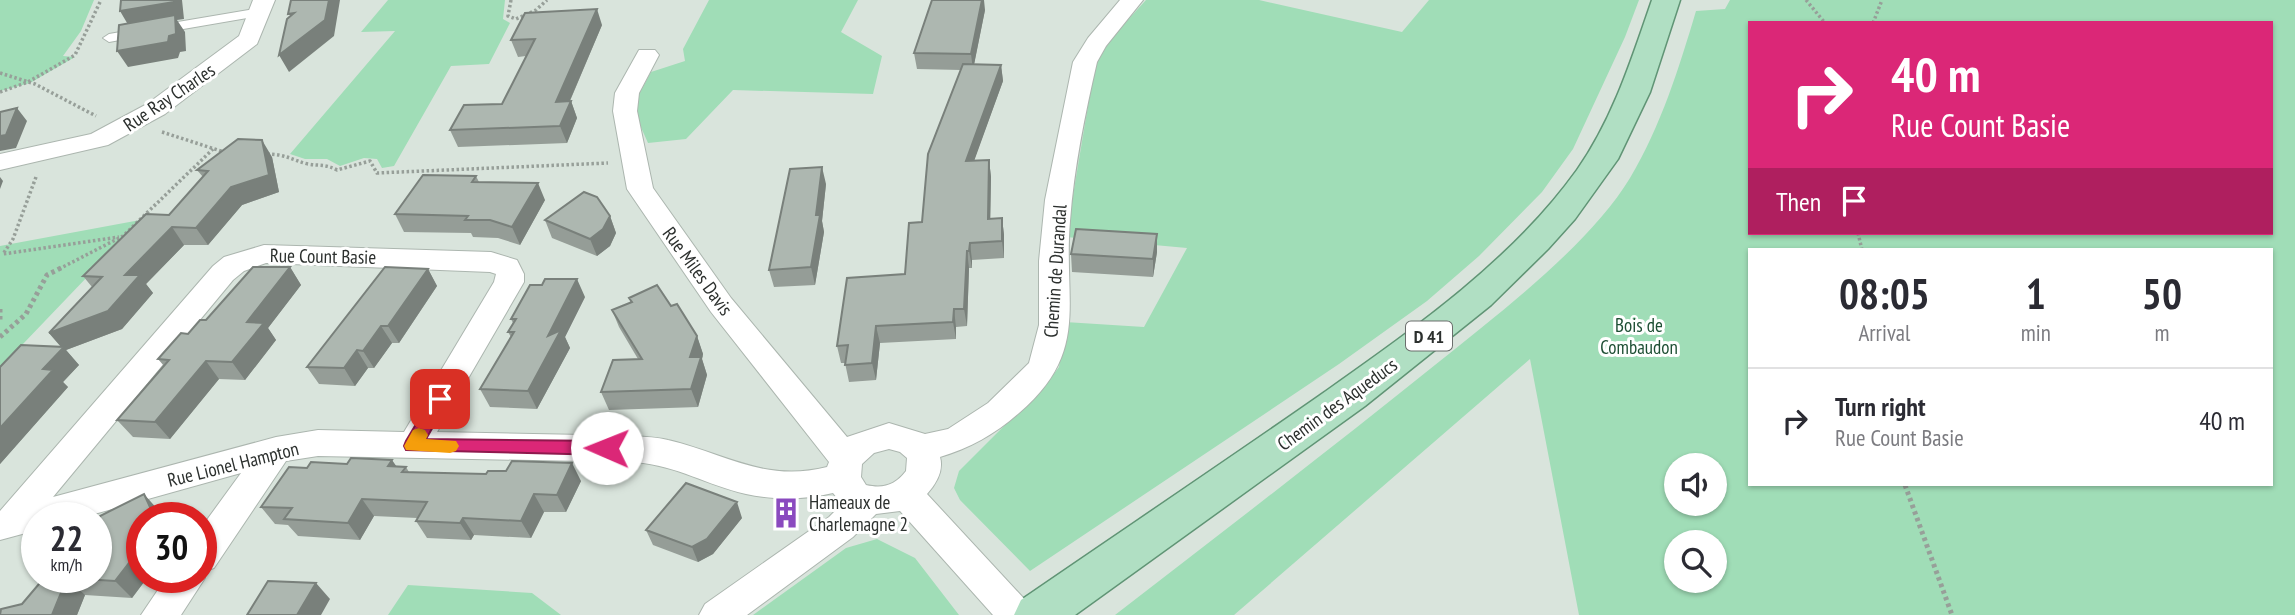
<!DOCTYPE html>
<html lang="en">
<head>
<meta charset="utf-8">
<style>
  :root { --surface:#fff; --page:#f7f7f7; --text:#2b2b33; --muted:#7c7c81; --line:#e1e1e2 }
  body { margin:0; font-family:"PT Sans Narrow",sans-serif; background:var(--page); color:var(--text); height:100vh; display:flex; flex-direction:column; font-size:26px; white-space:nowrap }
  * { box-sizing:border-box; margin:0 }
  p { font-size:23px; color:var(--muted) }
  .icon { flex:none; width:38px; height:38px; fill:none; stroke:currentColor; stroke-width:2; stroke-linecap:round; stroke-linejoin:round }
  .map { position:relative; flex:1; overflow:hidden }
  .side { position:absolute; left:1748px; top:248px; width:525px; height:238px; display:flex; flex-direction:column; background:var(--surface); border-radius:0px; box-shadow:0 2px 5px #0004 }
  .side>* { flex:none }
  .hud { position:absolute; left:1748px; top:21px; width:525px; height:214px; border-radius:0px; box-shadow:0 2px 5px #0004; background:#db2777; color:#fff; overflow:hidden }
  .tools { position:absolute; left:1664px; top:453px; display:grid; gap:14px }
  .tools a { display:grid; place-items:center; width:63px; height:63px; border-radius:50%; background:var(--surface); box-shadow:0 2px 5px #0004; font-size:35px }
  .speed { position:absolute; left:21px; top:502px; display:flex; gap:14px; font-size:35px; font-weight:700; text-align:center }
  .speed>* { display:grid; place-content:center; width:91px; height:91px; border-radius:50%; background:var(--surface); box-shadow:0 2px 5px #0004; line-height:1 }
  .speed small { font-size:18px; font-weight:400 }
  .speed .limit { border:10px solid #d22; background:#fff; color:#111 }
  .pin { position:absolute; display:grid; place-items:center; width:60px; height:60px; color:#fff; margin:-30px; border-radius:14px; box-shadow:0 4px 10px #0006 }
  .me { position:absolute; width:77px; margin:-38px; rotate:271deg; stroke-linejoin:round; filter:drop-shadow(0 0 5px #0008) }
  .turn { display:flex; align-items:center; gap:24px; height:147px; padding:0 28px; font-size:32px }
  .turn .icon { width:91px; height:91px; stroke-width:2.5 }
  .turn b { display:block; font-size:49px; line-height:60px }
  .then { display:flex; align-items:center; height:66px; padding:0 28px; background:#0003; gap:14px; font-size:26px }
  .eta { display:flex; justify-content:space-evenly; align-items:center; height:119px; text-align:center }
  .eta b { font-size:42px; font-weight:600; line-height:49px }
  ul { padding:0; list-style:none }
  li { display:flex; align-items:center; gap:21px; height:105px; padding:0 28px; border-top:2px solid var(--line) }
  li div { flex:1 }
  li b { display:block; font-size:26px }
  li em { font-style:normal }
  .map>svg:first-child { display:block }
</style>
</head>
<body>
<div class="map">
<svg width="2295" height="615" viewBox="0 0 2295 615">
  <rect width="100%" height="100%" fill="#d9e4dc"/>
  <path fill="#a0ddb7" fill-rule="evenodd" d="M 0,0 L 94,0 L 81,31 L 63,56 L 75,57 L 30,83 L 0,91 Z
    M 388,0 L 505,0 L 503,19 L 510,23 L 489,64 L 451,66 L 394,166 L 382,168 L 377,159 L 364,158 L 340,166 L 327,159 L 305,159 L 290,154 L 395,31 L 361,32 Z
    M 709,0 L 858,0 L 841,32 L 882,56 L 873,94 L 733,90 L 686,139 L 648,143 L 632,107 L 651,72 L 685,61 L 683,49 Z
    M 1146,0 L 1259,0 L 1402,32 L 1429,0 L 1639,0 L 1625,37 L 1573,149 L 1542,192 L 1479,256 L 1427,301 L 1339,364 L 1030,571 L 960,500 L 954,488 L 959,471 L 1046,384 L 1059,367 L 1065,322 L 1144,327 L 1187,248 L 1066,237 L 1094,70 L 1105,45 Z
    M 1730,0 L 2295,0 L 2295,615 L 1579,615 L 1530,359 L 1234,615 L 1115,615 C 1224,531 1333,447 1440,361 C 1501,312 1590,244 1630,178 C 1661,126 1679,68 1696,11 L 1725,9 ZM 1750,23 L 2272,23 L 2272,233 L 1750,233 ZM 1750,250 L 2272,250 L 2272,485 L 1750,485 ZM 1676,466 L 1715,466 L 1715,504 L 1676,504 ZM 1676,542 L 1715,542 L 1715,581 L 1676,581 Z
    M 151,218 L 89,275 L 0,368 L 0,246 Z
    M 877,539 L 915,558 L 959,615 L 753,615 L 846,548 Z
    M 408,585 L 532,593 L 561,615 L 388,615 Z"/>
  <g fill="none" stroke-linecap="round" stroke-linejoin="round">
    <g stroke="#acb6af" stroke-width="2">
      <path id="lane" d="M 261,8 L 267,12 L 265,15 L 160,33 L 154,29 L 160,25 Z
        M 138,29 L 142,30 L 142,36 L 109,42 L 103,38 L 109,34 Z"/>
    </g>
    <g stroke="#acb6af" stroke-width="2">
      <path id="street" d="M 253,0 L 275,0 L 257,44 L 165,114 L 108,145 L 0,170 L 0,154 L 91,134 L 147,104 L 239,36 Z
        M 1120,0 L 1143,0 L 1106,46 L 1097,62 C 1085,114 1074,167 1070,221 C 1063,303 1091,351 1019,413 C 995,434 971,448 940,457 C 944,471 936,484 927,494 L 1029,604 L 1035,615 L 993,615 L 900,511 L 876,514 L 853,537 L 747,615 L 699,615 L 705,604 L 829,517 L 842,504 L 833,493 C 806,500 773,500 746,494 C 706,485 679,466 635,462 L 318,456 L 286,461 L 214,568 L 202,572 L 205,578 L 181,615 L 141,615 L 166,578 L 201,578 L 201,528 L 241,473 L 80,518 L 37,518 L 37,530 L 0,540 L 0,511 L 213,266 L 224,257 L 264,245 L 491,252 L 517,260 L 524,274 L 524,282 L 437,432 L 635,436 C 646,437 657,437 668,440 C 724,453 765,483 827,467 L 829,462 L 711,312 L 627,189 L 613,111 L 615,93 L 639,50 L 655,50 L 659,55 L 639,93 L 637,111 L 653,188 L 731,298 L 847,437 L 889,423 L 925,434 L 948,429 L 988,403 L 1029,363 L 1039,325 L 1039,261 L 1045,200 L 1073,62 L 1088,38 ZM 266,263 L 490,272 L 496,274 L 494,282 L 404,432 L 318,430 L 276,437 L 53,497 L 233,280 L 244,271 ZM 889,449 L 900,452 L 907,458 L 906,471 C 895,485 884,489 866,485 L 861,477 L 862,464 L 874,453 Z"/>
    </g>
    <g stroke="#609475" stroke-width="3">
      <path id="primary" d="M 1652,0 L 1680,0 L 1650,92 L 1618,159 L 1575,219 L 1548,249 L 1491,305 L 1365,406 L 1075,615 L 1014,615 L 1021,600 C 1120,532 1220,465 1319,396 C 1411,331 1511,262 1577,170 C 1613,119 1632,58 1652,0 Z"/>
    </g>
    <path stroke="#979f99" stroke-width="3.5" stroke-dasharray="2.5 2.5" stroke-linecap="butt" d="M 511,0 L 508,16 L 516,19 L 536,10 L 547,0
      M 1806,0 L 1825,23
      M 1873,23 L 1882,0
      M 0,73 L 35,84 L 96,116
      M 0,92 L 28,82 L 75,55 L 101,0
      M 162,132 L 224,152
      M 267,154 C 285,154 292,160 308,164 C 319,166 326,164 337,170 L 370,161 L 377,173 L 608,163
      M 36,177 L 13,239 L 3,254 L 119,237
      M 1858,233 L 1862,250
      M 59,269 L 123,236 L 213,149"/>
    <path stroke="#979f99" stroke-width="5" stroke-dasharray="3.5 3.5" stroke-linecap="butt" d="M 0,309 L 0,322
      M 0,337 L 26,314 L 47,275 L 63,267
      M 1905,485 L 1952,615"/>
    <use href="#lane" fill="#fff" fill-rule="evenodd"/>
    <use href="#street" fill="#fff" fill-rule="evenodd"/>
    <use href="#primary" fill="#b0dfc3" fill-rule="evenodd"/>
  </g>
  <path fill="#959d97" d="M 985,10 L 974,64 L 1001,65 L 1003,81 L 974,160 L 989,160 L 991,177 L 990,219 L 1002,218 L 1004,235 L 1004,258 L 972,260 L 972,268 L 969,268 L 967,326 L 956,327 L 956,339 L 880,343 L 876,380 L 849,382 L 845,363 L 841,363 L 837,346 L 905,274 L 922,222 L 961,70 L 917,69 L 914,53 Z
    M 602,25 L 570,101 L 571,101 L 577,118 L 567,143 L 458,147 L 450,130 L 502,104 L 526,56 L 518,57 L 511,40 Z
    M 272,157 L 279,192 L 242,205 L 208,245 L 184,245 L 146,284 L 153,293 L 122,329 L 66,350 L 79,365 L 63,382 L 68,387 L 0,464 L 0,367 L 61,347 L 49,333 L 92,287 L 83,276 L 169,215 L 203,177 L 197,170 Z
    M 476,176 L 479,182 L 545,200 L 520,245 L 498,238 L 473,237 L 471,233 L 404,232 L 395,214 Z
    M 826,184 L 822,221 L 824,232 L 815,285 L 774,287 L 769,270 Z
    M 610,216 L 616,233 L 610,246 L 597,256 L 552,238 L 545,220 Z
    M 1157,252 L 1153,277 L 1072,272 L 1071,254 Z
    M 290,267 L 301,285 L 268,328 L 276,340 L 245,380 L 219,379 L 170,439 L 133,437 L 117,420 L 164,366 L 158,359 L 206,320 Z
    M 428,269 L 437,286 L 399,343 L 392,343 L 374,368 L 368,368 L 355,386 L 319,384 L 307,367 Z
    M 585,297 L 565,337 L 570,348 L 537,409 L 490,407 L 480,389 L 511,337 L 508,332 L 513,323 L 511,319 Z
    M 629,298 L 671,306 L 697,336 L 703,354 L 702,359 L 707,375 L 698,407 L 609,410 L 601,392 L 638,359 L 619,327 L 612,310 L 631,303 Z
    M 347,464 L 406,467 L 409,472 L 581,481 L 566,512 L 544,512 L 531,538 L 474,535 L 471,540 L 427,538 L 416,521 L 417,518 L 374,516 L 360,540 L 298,536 L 288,525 L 275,524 L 261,507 L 307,468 Z
    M 159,511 L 142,578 L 147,578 L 132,598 L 85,595 L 77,615 L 0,615 L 22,604 Z
    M 742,518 L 713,554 L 698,562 L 653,545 L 646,530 Z"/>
  <path fill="#79807b" d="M 174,0 L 182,0 L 184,19 L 177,20 L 185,32 L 186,51 L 180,52 L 178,58 L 128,67 L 117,51 L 130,28 L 120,11 Z
    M 329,0 L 340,0 L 334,36 L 289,72 L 279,55 Z
    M 982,0 L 984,0 L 985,10 L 973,70 L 971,54 Z
    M 597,9 L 602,25 L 562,119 L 556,102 Z
    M 1001,65 L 1003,81 L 968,178 L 966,161 Z
    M 571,101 L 577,118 L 567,143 L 560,126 Z
    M 17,108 L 27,121 L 16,148 L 0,151 L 0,136 Z
    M 262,140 L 272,157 L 279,192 L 242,205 L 208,245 L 196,228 Z
    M 989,160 L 991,177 L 990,236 L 988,219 Z
    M 822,167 L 826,184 L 822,221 L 824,232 L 815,285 L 811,267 L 816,215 Z
    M 0,177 L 3,181 L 0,189 Z
    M 538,183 L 545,200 L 520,245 L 512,227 Z
    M 610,216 L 616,233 L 610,246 L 597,256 L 590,239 Z
    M 1002,218 L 1004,235 L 1004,258 L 1002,241 Z
    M 172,227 L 184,245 L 146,284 L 153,293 L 122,329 L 66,350 L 79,365 L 63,382 L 68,387 L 0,464 L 0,428 L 43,369 L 63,349 L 49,333 L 125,275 Z
    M 1157,234 L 1157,252 L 1153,277 L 1153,259 Z
    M 970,243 L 972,260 L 972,268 L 969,251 Z
    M 967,251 L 969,268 L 967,326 L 964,309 Z
    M 290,267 L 301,285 L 268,328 L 276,340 L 245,380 L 232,362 L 247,322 Z
    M 428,269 L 437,286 L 399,343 L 388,326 Z
    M 577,279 L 585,297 L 565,337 L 570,348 L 537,409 L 528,391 L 548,336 Z
    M 954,309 L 956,327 L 956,339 L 953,322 Z
    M 381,326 L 392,343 L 374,368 L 363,351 Z
    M 876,326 L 880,343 L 876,380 L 872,363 Z
    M 697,336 L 703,354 L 702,359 L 707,375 L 698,407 L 691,389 L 690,357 Z
    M 357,350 L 368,368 L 355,386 L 344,368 Z
    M 206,361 L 219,379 L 170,439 L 155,422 Z
    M 392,460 L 404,477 L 388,466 Z
    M 572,463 L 581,481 L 566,512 L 557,495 Z
    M 144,494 L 159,511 L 162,518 L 155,518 Z
    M 534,494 L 544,512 L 531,538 L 521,521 Z
    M 362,499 L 374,516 L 360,540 L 348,523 Z
    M 737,502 L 742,518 L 713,554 L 698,562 L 692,547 Z
    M 463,518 L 474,535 L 471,540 L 460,523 Z
    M 142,546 L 142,578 L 147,578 L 132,598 L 115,581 Z
    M 67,578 L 85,595 L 77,615 L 52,615 Z
    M 316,583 L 330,599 L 321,615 L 297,615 Z"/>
  <path fill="#adb7b0" stroke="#79807b" stroke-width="2" d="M 121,0 L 174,0 L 174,2 L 120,11 Z
    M 291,0 L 329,0 L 325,20 L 279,55 L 287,19 L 294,13 L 288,14 Z
    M 932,0 L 982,0 L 971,54 L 914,53 Z
    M 597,9 L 556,102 L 571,101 L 560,126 L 450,130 L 464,105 L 502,104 L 535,39 L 511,40 L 525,13 Z
    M 175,15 L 176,34 L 169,36 L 168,42 L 117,51 L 119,25 Z
    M 963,64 L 1001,65 L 966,161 L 989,160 L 988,219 L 1002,218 L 1002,241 L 970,243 L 969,251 L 967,251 L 964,309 L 954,309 L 953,322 L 876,326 L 872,363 L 845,365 L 848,345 L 837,346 L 847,278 L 905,274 L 909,223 L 922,222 L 928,154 Z
    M 17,108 L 6,135 L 0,136 L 0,112 Z
    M 238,139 L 262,140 L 269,175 L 231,187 L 196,228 L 172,227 L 125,275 L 140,275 L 108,311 L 49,333 L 102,277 L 83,276 L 146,214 L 169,215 L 208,171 L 197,170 Z
    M 822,167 L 816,215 L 820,215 L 811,267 L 769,270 L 790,169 Z
    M 423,175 L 476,176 L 472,182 L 538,183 L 512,227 L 490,220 L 465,220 L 468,216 L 395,214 Z
    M 584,192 L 597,197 L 610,216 L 603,229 L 590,239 L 545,220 Z
    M 1076,229 L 1157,234 L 1153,259 L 1071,254 Z
    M 253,267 L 290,267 L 247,322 L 264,323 L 232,362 L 206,361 L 155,422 L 117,420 L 169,360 L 158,359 L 181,333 L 188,334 L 200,320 L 206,320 Z
    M 385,267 L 428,269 L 388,326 L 381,326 L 363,351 L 357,350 L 344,368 L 307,367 Z
    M 545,279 L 577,279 L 548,336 L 561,330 L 528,391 L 480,389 L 514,332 L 508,332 L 516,319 L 511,319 L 530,285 L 542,285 Z
    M 657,285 L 671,306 L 677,304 L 697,336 L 690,357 L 701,357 L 691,389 L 601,392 L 613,360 L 642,359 L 612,310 L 632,302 L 629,298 Z
    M 21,345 L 64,347 L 43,369 L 53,370 L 0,428 L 0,367 Z
    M 351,458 L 392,460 L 388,466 L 406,467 L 402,472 L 486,474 L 488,471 L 506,471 L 512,461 L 572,463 L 557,495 L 534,494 L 521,521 L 463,518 L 460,523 L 416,521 L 427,502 L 362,499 L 348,523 L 284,519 L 292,508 L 261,507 L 289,467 L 307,468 L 311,462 L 347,464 Z
    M 686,483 L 737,502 L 707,539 L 692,547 L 646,530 Z
    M 144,494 L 155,518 L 142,518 L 142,546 L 115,581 L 67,578 L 52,615 L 0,615 L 1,609 L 22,604 L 44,578 L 96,578 L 96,532 L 100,530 L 98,517 Z
    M 268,581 L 316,583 L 297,615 L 247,615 Z"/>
  <path fill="#db2777" stroke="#8e194d" stroke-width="2" d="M 440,392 L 446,394 L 449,399 L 426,439 L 607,441 L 614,443 L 616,448 L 614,453 L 607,455 L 406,450 L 404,446 L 406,441 L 434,394 Z"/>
  <path fill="#f59e0b" d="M 419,428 L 425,430 L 428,435 L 426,439 L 456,441 L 459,446 L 456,451 L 450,453 L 406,450 L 404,446 L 413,430 Z"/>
  <defs>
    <g id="building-bare" transform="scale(2.415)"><path d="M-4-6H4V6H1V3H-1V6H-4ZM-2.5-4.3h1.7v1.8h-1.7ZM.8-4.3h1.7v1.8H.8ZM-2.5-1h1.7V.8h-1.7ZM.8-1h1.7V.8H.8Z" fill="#8a4abf" stroke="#fff" stroke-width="2.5" paint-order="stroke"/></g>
  </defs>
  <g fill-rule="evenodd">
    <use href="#building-bare" x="786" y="513"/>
  </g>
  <g text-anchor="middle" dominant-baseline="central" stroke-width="6" stroke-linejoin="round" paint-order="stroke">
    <rect fill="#fff" stroke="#6b6e6d" stroke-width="2" x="1406" y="321.5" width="46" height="29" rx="5"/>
    <g font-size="18" font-weight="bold" fill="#2c302e">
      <text x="1429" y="336">D 41</text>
    </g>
    <g font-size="19" fill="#2c302e" stroke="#fff">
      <text transform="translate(169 97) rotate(-34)">Rue Ray Charles</text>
      <text transform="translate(323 256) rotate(1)">Rue Count Basie</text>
      <text transform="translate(698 271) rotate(54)">Rue Miles Davis</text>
      <text transform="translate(1055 271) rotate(-86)">Chemin de Durandal</text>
      <text transform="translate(1337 404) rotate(-36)">Chemin des Aqueducs</text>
      <text transform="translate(233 464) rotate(-14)">Rue Lionel Hampton</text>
    </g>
    <g font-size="19" fill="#1e4f34" stroke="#fff">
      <text x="1639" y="325">Bois de<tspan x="1639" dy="22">Combaudon</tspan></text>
    </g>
    <g font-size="19" fill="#2c302e" stroke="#fff" text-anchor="start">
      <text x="809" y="502">Hameaux de<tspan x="809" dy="22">Charlemagne 2</tspan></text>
    </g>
  </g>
</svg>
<div class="tools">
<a><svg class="icon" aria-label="sound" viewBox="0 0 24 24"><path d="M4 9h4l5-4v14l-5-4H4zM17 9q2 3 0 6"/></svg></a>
<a><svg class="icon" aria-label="search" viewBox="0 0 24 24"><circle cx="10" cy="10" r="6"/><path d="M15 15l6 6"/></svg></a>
</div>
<div class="speed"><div>22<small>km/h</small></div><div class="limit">30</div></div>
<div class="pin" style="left:440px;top:399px;background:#d93025"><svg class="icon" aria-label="arrive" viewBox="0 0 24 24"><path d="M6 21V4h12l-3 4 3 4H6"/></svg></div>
<svg class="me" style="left:607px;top:448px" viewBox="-20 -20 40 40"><circle r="19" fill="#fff"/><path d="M0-13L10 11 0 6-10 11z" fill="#db2777"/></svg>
<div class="hud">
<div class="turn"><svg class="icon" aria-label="right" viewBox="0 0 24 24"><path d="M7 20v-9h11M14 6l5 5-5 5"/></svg><div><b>40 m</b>Rue Count Basie</div></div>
<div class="then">Then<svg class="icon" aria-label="arrive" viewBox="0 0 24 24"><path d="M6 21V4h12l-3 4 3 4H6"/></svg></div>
</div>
<section class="side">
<div class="eta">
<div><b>08:05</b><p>Arrival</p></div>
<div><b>1</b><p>min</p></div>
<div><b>50</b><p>m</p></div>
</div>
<ul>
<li><svg class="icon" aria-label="right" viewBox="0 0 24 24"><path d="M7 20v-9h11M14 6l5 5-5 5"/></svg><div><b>Turn right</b><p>Rue Count Basie</p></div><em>40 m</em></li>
</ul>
</section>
</div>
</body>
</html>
